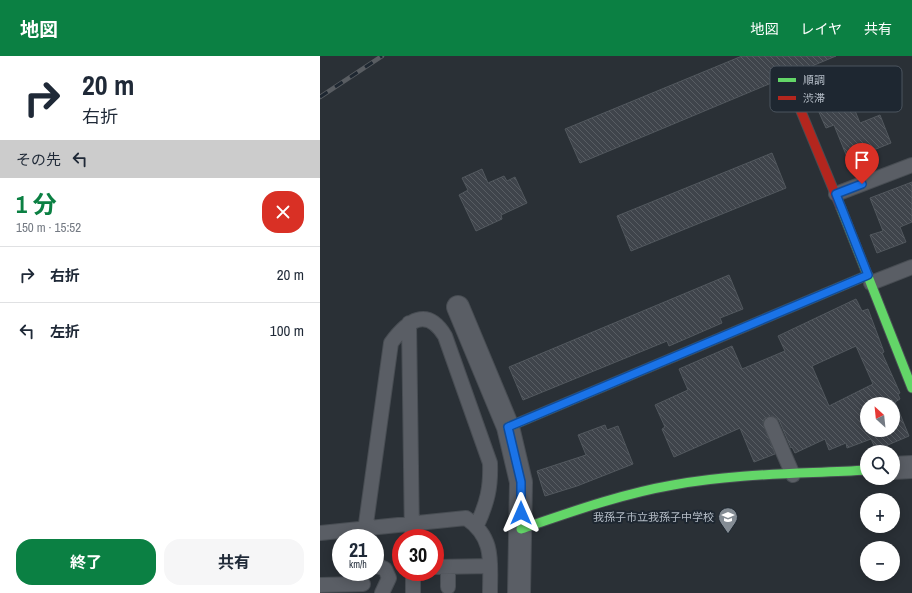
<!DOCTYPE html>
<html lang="ja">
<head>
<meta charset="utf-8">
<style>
  :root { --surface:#fff; --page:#f6f6f7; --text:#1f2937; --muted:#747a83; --line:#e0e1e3; --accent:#0b8043 }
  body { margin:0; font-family:"Archivo Narrow","Noto Sans JP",sans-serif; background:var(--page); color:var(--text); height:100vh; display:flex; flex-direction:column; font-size:15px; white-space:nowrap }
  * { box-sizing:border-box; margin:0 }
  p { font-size:13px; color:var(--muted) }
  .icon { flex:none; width:22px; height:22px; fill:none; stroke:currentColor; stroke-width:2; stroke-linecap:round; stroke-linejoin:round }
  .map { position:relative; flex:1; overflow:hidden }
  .drawer { display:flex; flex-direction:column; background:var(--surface); width:320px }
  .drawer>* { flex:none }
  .guide { background:#fff; color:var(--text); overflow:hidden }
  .needle { width:26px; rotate:333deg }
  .fabs { position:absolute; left:540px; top:341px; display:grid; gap:8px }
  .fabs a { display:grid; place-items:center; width:40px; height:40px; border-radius:50%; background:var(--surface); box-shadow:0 2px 10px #0003; font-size:20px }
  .speed { position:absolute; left:12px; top:473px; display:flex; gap:8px; font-size:20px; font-weight:700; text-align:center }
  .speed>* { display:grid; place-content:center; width:52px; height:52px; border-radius:50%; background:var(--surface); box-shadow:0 2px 10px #0003; line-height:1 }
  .speed small { font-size:10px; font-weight:400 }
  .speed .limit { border:6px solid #d22; background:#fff; color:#111 }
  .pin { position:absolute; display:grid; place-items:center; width:34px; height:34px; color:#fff; margin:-41px -17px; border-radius:50% 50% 50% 0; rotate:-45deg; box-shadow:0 0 4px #0007 }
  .pin .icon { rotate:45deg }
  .me { position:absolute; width:44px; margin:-22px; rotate:0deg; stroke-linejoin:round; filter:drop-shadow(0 0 3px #0008) }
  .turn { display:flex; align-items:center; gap:14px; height:84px; padding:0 16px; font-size:18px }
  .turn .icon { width:52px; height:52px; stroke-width:2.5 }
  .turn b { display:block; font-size:28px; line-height:34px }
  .then { display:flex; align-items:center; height:38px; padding:0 16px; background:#0003; gap:8px; font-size:15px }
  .round { display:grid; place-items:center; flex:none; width:42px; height:42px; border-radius:16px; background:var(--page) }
  .head { display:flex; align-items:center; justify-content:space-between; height:68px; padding:0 16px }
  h1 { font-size:24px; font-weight:700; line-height:30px; color:var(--accent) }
  .cta { display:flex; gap:8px; margin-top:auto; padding:8px 16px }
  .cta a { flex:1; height:46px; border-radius:16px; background:var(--accent); color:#fff; font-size:16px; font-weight:700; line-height:46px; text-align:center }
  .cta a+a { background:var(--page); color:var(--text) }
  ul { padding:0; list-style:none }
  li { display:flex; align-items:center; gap:12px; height:56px; padding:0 16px; border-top:1px solid var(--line) }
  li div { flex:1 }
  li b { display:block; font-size:15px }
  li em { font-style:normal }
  header { display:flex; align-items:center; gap:24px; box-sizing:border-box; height:56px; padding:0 20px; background:var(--accent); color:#fff }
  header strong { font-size:19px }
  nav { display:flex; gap:22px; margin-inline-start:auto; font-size:14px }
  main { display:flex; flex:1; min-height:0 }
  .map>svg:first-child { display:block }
</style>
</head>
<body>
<header>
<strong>地図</strong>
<nav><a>地図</a><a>レイヤ</a><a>共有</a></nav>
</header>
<main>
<section class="drawer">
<div class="guide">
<div class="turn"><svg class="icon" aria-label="right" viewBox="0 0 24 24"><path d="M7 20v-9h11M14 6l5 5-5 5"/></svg><div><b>20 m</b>右折</div></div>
<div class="then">その先<svg class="icon" aria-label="left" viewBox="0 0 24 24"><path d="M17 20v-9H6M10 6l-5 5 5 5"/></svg></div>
</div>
<div class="head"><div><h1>1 分</h1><p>150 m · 15:52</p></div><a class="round" style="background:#d93025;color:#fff"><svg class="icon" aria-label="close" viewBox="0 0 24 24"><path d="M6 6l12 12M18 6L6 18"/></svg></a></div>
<ul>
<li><svg class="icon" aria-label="right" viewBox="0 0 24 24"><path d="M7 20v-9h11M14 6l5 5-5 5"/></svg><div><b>右折</b></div><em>20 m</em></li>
<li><svg class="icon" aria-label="left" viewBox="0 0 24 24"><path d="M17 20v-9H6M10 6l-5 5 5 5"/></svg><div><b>左折</b></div><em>100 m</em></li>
</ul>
<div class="cta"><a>終了</a><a>共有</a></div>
</section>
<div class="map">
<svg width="592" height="537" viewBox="0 0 592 537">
  <defs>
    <pattern id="building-back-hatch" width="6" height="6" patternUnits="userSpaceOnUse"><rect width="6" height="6" fill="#3f444b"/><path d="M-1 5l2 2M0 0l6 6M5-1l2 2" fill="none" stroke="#585d63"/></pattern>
  </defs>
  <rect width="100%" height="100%" fill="#2a3036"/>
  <path fill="url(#building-back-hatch)" stroke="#52585e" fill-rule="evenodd" d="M 422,0 L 516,0 L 260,107 L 245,73 Z
    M 529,40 L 540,67 L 560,59 L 571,87 L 546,97 L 545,95 L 527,101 L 514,69 L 506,72 L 498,54 Z
    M 452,97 L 466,132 L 311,195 L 297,160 Z
    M 162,113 L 168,127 L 184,120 L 187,125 L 195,121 L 207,147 L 181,159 L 182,163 L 156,175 L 139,139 L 148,134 L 142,122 Z
    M 592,126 L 592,166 L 580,171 L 586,186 L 557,197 L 550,179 L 563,175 L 550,142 Z
    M 409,219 L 423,253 L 400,262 L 402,267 L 349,290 L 347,285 L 203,344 L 189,311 Z
    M 536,243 L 542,255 L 548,253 L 564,296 L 562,297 L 580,337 L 578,338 L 580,343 L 575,346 L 589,380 L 556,394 L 551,383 L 527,392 L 526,387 L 509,394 L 505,383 L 475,397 L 472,391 L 471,392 L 459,364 L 452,360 L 444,363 L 443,367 L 455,398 L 434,406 L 420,372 L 354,401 L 342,373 L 345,371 L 335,349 L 368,334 L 359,313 L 412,290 L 422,313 L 465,295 L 458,280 ZM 536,290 L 553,328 L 509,350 L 492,310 ZM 547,348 L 573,348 L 573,374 L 547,374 Z
    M 285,369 L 287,374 L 298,370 L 313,408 L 257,430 L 225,440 L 217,415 L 266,399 L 258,379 Z"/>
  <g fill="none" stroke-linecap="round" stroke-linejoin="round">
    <g stroke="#484d53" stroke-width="16">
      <path id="lane" d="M 516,138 L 592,109
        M 551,227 L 592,211
        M 89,267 L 92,482
        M 451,368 L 473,419
        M 0,477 L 146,462 C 175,482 170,506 170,537
        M 44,482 L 71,287 C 87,265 107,250 125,280 L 170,407 C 171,432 167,447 157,469
        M 55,509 L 65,513 L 69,522 L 62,537
        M 115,511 L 170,510
        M 128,511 L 128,531
        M 93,516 L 93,537
        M 0,529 L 43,528"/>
    </g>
    <g stroke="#484d53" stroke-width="24">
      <path id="street" d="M 138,251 L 188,371 L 201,426 L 199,537
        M 573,412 L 592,411"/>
    </g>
    <g stroke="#484d53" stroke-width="11">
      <path id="fast" d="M 521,152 L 592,332
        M 188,371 L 548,219
        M 201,473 C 251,456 301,438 353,429 C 417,417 482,418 547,414"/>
    </g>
    <g stroke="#484d53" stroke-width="11">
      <path id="jam" d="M 521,152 L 478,48 L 542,16"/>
    </g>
    <use href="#lane" stroke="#5a5e65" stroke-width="14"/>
    <use href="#street" stroke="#5a5e65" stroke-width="22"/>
    <use href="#fast" stroke="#63d668" stroke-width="9"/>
    <use href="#jam" stroke="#b3261e" stroke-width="9"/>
    <g stroke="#595d62" stroke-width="4.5">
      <path id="rail" d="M 0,41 L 62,0"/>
    </g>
    <use href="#rail" stroke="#1e2731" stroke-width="3" stroke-dasharray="9" stroke-linecap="butt"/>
  </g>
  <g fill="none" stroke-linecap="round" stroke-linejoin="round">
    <g stroke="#114b97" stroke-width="10">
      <path id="route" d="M 201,457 L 201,426 L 188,371 L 548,219 L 516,138 L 542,128"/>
    </g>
    <use href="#route" stroke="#1a73e8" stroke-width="7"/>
  </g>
  <defs>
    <g id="school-pin" transform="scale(1)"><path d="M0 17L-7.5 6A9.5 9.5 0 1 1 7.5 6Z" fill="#848c94" stroke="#1e2731"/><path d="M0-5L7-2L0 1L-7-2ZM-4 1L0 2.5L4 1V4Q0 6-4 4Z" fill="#fff"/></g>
  </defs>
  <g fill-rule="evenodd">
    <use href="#school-pin" x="408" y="461"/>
  </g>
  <g text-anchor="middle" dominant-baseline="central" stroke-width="4" stroke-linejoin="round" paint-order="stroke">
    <g font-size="11" fill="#b5bdc7" stroke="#1e2731" text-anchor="end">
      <text x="394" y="461">我孫子市立我孫子中学校</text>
    </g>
  </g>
  <rect x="450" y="10" width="132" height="46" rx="6" fill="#1e2731" stroke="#4b545e" stroke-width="1"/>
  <rect x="458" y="22" width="18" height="4" fill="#63d668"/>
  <rect x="458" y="40" width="18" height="4" fill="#b3261e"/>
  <g font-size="11" fill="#b5bdc7">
    <text x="483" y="28">順調</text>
    <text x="483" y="46">渋滞</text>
  </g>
</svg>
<div class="fabs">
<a><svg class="needle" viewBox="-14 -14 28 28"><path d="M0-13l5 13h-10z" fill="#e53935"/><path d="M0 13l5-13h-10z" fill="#747a83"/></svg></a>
<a><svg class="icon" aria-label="search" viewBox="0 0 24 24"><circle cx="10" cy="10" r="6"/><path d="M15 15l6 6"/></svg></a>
<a>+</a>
<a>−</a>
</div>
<div class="speed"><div>21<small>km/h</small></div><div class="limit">30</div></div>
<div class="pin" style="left:542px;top:128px;background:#d93025"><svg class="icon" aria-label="arrive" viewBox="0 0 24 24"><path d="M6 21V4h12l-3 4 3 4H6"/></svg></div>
<svg class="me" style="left:201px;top:457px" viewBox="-20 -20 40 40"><path d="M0-17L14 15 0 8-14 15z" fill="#1a73e8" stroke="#fff" stroke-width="4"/></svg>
</div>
</main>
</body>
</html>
